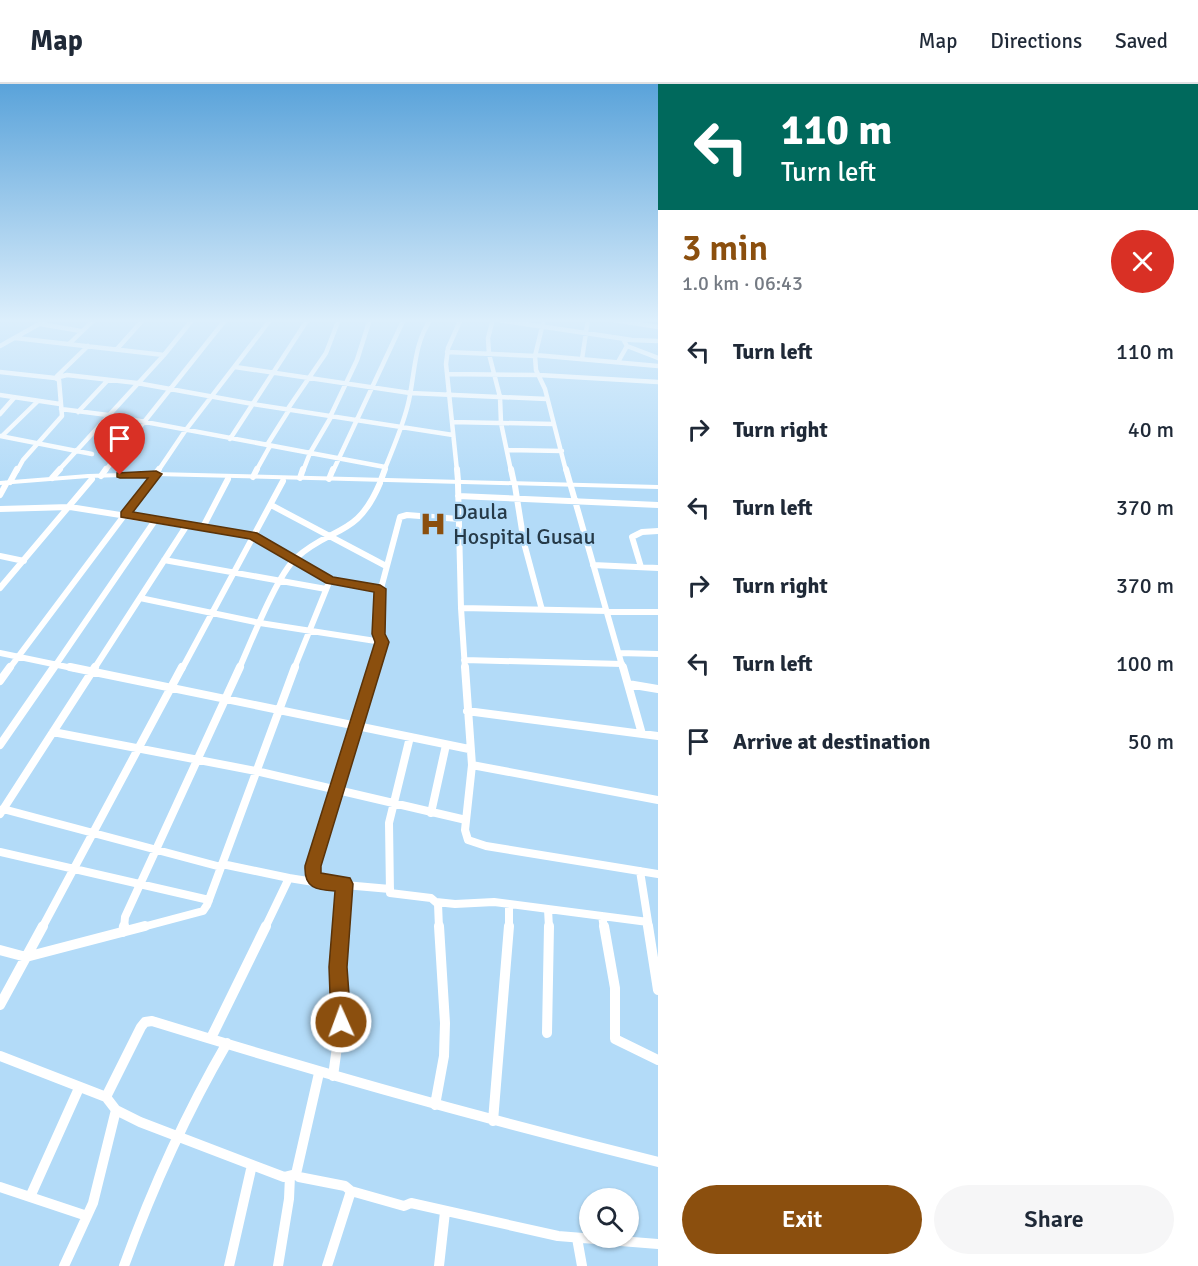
<!DOCTYPE html>
<html lang="en">
<head>
<meta charset="utf-8">
<style>
  :root { --surface:#fff; --page:#f6f6f7; --text:#1f2937; --muted:#747a83; --line:#e0e1e3; --accent:#8b4f0e }
  body { margin:0; font-family:Signika,sans-serif; background:var(--page); color:var(--text); height:100vh; display:flex; flex-direction:column; font-size:22px; white-space:nowrap }
  * { box-sizing:border-box; margin:0 }
  p { font-size:20px; color:var(--muted) }
  .icon { flex:none; width:33px; height:33px; fill:none; stroke:currentColor; stroke-width:2; stroke-linecap:round; stroke-linejoin:round }
  .map { position:relative; flex:1; overflow:hidden }
  .sheet { display:flex; flex-direction:column; background:var(--surface); width:540px }
  .sheet>* { flex:none }
  .guide { background:#00695c; color:#fff; overflow:hidden }
  .controls { position:absolute; left:579px; top:1104px; display:grid; gap:12px }
  .controls a { display:grid; place-items:center; width:60px; height:60px; border-radius:50%; background:var(--surface); box-shadow:0 2px 4px #0004; font-size:30px }
  .pin { position:absolute; display:grid; place-items:center; width:51px; height:51px; color:#fff; margin:-62px -26px; border-radius:50% 50% 50% 0; rotate:-45deg; box-shadow:0 0 6px #0007 }
  .pin .icon { rotate:45deg }
  .me { position:absolute; width:66px; margin:-33px; rotate:358deg; stroke-linejoin:round; filter:drop-shadow(0 0 4px #0008) }
  .turn { display:flex; align-items:center; gap:21px; height:126px; padding:0 24px; font-size:27px }
  .turn .icon { width:78px; height:78px; stroke-width:2.5 }
  .turn b { display:block; font-size:42px; line-height:51px }
  .round { display:grid; place-items:center; flex:none; width:63px; height:63px; border-radius:32px; background:var(--page) }
  .headline { display:flex; align-items:center; justify-content:space-between; height:102px; padding:0 24px }
  h1 { font-size:36px; font-weight:600; line-height:45px; color:var(--accent) }
  .button { display:flex; gap:12px; margin-top:auto; padding:12px 24px }
  .button a { flex:1; height:69px; border-radius:36px; background:var(--accent); color:#fff; font-size:24px; font-weight:600; line-height:69px; text-align:center }
  .button a+a { background:var(--page); color:var(--text) }
  ul { padding:0; list-style:none }
  li { display:flex; align-items:center; gap:18px; height:78px; padding:0 24px }
  li div { flex:1 }
  li b { display:block; font-size:22px }
  li em { font-style:normal }
  header { display:flex; align-items:center; gap:36px; box-sizing:border-box; height:84px; padding:0 30px; background:var(--surface); border-bottom:2px solid var(--line) }
  header strong { font-size:28px }
  nav { display:flex; gap:33px; margin-inline-start:auto; font-size:21px }
  main { display:flex; flex:1; min-height:0 }
  .map>svg:first-child { display:block }
</style>
</head>
<body>
<header>
<strong>Map</strong>
<nav><a>Map</a><a>Directions</a><a>Saved</a></nav>
</header>
<main>
<div class="map">
<svg width="658" height="1182" viewBox="0 0 658 1182">
  <rect width="100%" height="100%" fill="#b3dbf8"/>
  <g fill="none" stroke-linecap="round" stroke-linejoin="round">
    <path stroke="#fff" stroke-width="4.5" d="M 492,235 L 632,256 L 658,257
      M 493,235 L 488,254 L 489,270 L 500,313 L 501,339 L 511,387
      M 544,235 L 535,272 L 536,286 L 545,305 L 566,387
      M 608,235 L 658,243
      M 40,240 L 81,247
      M 15,254 L 164,271
      M 623,255 L 627,262 L 658,274
      M 69,260 L 95,235
      M 0,262 L 48,235
      M 117,265 L 142,237 L 135,235
      M 447,268 L 535,272
      M 535,271 L 658,282
      M 582,275 L 588,235
      M 618,278 L 627,262
      M 235,283 L 410,309 L 547,315
      M 0,288 L 55,294 L 67,291 L 137,299 L 253,320 L 453,351
      M 447,290 L 539,291 L 658,298
      M 57,292 L 88,262
      M 0,311 L 60,320
      M 61,325 L 108,331 L 385,383
      M 287,326 L 326,269 L 339,235
      M 78,328 L 108,296
      M 0,330 L 14,314
      M 330,333 L 357,276 L 370,235
      M 452,338 L 554,340
      M 0,352 L 92,370
      M 2,352 L 38,317
      M 230,355 L 308,235
      M 267,361 L 289,326
      M 507,366 L 562,367
      M 17,387 L 23,376 L 62,332 L 59,296 L 55,294
      M 58,387 L 164,271 L 193,235
      M 105,387 L 226,235
      M 158,387 L 185,347 L 271,235
      M 256,387 L 270,362
      M 303,387 L 310,369 L 331,333
      M 333,387 L 404,235
      M 384,387 C 393,364 404,340 409,316 C 415,288 414,259 431,235
      M 457,387 L 446,280 L 448,264 L 461,235"/>
    <path stroke="#fff" stroke-width="6" d="M 457,385 L 458,397
      M 511,385 L 514,399
      M 566,385 L 623,585
      M 101,392 L 106,385
      M 253,393 L 257,385
      M 52,394 L 60,385
      M 300,394 L 303,385
      M 329,395 L 333,385
      M 381,396 L 385,385
      M 10,398 L 17,385
      M 458,400 L 461,524 L 465,585
      M 515,402 L 524,459 L 542,526
      M 0,411 L 6,400
      M 458,412 L 658,421
      M 271,421 L 386,482
      M 0,425 L 70,423 L 253,452 L 330,496 L 380,505
      M 203,443 L 228,395
      M 0,472 L 24,477
      M 164,476 L 326,505
      M 593,481 L 658,484
      M 641,483 L 632,453 L 642,448 L 658,447
      M 0,504 L 92,395
      M 140,514 L 260,539 L 382,558
      M 461,524 L 658,528
      M 0,569 L 77,585
      M 619,569 L 658,570
      M 464,576 L 622,580
      M 9,585 L 159,385
      M 53,585 L 156,435
      M 94,585 L 187,441
      M 182,585 L 283,397
      M 239,585 C 251,558 277,491 296,474 C 333,441 357,454 380,399
      M 294,585 L 330,496
      M 374,585 L 382,558 L 378,544 L 379,512 L 400,433 L 407,431 L 459,435"/>
    <path stroke="#fff" stroke-width="8" d="M 70,583 L 469,665
      M 374,583 L 313,782 L 313,793 L 322,799 L 390,805
      M 465,583 L 472,681 L 465,746 L 468,756 L 486,762 L 658,790
      M 623,583 L 642,650
      M 0,597 L 10,583
      M 628,600 L 658,605
      M 467,627 L 658,652
      M 53,648 L 256,687 L 466,736
      M 410,653 L 389,739 L 390,809 L 431,814 L 438,820 L 439,844
      M 0,661 L 54,583
      M 472,681 L 658,716
      M 3,725 L 221,783
      M 431,729 L 446,661
      M 0,730 L 95,583
      M 0,768 L 209,816
      M 222,780 L 289,794
      M 640,787 L 649,844
      M 436,818 L 455,820 L 494,818 L 648,838
      M 509,821 L 509,844
      M 548,825 L 549,844
      M 602,832 L 604,844
      M 42,844 L 182,583
      M 124,844 L 125,833 L 240,583
      M 139,844 L 203,827 L 207,821 L 295,583
      M 265,844 L 289,794 L 320,799
      M 341,844 L 344,800"/>
    <path stroke="#fff" stroke-width="10" d="M 604,842 L 615,904 L 615,955 L 658,976
      M 648,842 L 658,906
      M 123,848 L 124,842
      M 0,866 L 26,873 L 145,842
      M 0,921 L 43,842
      M 547,949 L 549,842
      M 211,954 L 266,842
      M 0,972 L 106,1013 L 141,943 L 145,938 L 152,937 C 320,989 488,1036 658,1078
      M 333,992 L 342,927 L 338,883 L 341,842
      M 435,1021 L 444,972 L 445,939 L 439,842
      M 116,1026 L 140,1038 L 284,1093 L 296,1090 L 299,1093 L 345,1102 L 351,1107 L 404,1122 L 411,1119 L 558,1152 L 658,1160
      M 493,1037 L 509,842
      M 296,1090 L 319,989
      M 0,1103 L 87,1132
      M 30,1113 L 79,1004
      M 577,1154 L 582,1182
      M 64,1182 L 93,1119 L 116,1026 L 106,1013
      M 124,1182 C 153,1102 184,1033 227,959
      M 229,1182 L 252,1081
      M 278,1182 L 289,1115 L 290,1092
      M 327,1182 L 351,1107
      M 439,1182 L 445,1128"/>
    <path fill="#fff" fill-rule="evenodd" d="M 156,388 L 658,401 L 658,405 L 156,392 L 88,394 L 0,401 L 0,397 L 88,390 Z"/>
  </g>
  <linearGradient id="sky" x2="0" y2="1"><stop stop-color="#5aa3da"/><stop offset="0.59" stop-color="#ddeffc"/><stop offset="1" stop-color="#ddeffc" stop-opacity="0"/></linearGradient>
  <rect width="658" height="401" fill="url(#sky)"/>
  <path fill="#8b4f0e" stroke="#5a3309" stroke-width="1.5" d="M 156,387 L 162,390 L 133,428 L 257,449 L 333,493 L 380,501 L 386,505 L 385,550 L 389,558 L 321,782 L 321,789 L 350,794 L 353,800 L 347,883 L 351,938 L 348,945 L 341,948 L 334,945 L 331,938 L 329,883 L 335,807 C 316,806 304,804 305,782 L 375,558 L 372,550 L 374,508 L 326,499 L 250,455 L 121,433 L 121,428 L 148,394 L 120,394 L 117,393 L 117,389 Z"/>
  <defs>
    <g id="hospital-bare" transform="scale(2.07)"><path d="M-5-5h3v3.5h4V-5h3V5h-3V1.5h-4V5h-3Z" fill="#8b4f0e" stroke="#b3dbf8" stroke-width="2.5" paint-order="stroke"/></g>
  </defs>
  <g fill-rule="evenodd">
    <use href="#hospital-bare" x="433" y="440"/>
  </g>
  <g text-anchor="middle" dominant-baseline="central" stroke-width="4.5" stroke-linejoin="round" paint-order="stroke">
    <g font-size="22" fill="#263a48" stroke="#b3dbf8" text-anchor="start">
      <text x="453" y="427">Daula<tspan x="453" dy="25">Hospital Gusau</tspan></text>
    </g>
  </g>
</svg>
<div class="controls">
<a><svg class="icon" aria-label="search" viewBox="0 0 24 24"><circle cx="10" cy="10" r="6"/><path d="M15 15l6 6"/></svg></a>
</div>
<div class="pin" style="left:120px;top:391px;background:#d93025"><svg class="icon" aria-label="arrive" viewBox="0 0 24 24"><path d="M6 21V4h12l-3 4 3 4H6"/></svg></div>
<svg class="me" style="left:341px;top:938px" viewBox="-20 -20 40 40"><circle r="17" fill="#8b4f0e" stroke="#fff" stroke-width="3"/><path d="M0-11L8 9 0 5-8 9z" fill="#fff"/></svg>
</div>
<section class="sheet">
<div class="guide">
<div class="turn"><svg class="icon" aria-label="left" viewBox="0 0 24 24"><path d="M17 20v-9H6M10 6l-5 5 5 5"/></svg><div><b>110 m</b>Turn left</div></div>
</div>
<div class="headline"><div><h1>3 min</h1><p>1.0 km · 06:43</p></div><a class="round" style="background:#d93025;color:#fff"><svg class="icon" aria-label="close" viewBox="0 0 24 24"><path d="M6 6l12 12M18 6L6 18"/></svg></a></div>
<ul>
<li><svg class="icon" aria-label="left" viewBox="0 0 24 24"><path d="M17 20v-9H6M10 6l-5 5 5 5"/></svg><div><b>Turn left</b></div><em>110 m</em></li>
<li><svg class="icon" aria-label="right" viewBox="0 0 24 24"><path d="M7 20v-9h11M14 6l5 5-5 5"/></svg><div><b>Turn right</b></div><em>40 m</em></li>
<li><svg class="icon" aria-label="left" viewBox="0 0 24 24"><path d="M17 20v-9H6M10 6l-5 5 5 5"/></svg><div><b>Turn left</b></div><em>370 m</em></li>
<li><svg class="icon" aria-label="right" viewBox="0 0 24 24"><path d="M7 20v-9h11M14 6l5 5-5 5"/></svg><div><b>Turn right</b></div><em>370 m</em></li>
<li><svg class="icon" aria-label="left" viewBox="0 0 24 24"><path d="M17 20v-9H6M10 6l-5 5 5 5"/></svg><div><b>Turn left</b></div><em>100 m</em></li>
<li><svg class="icon" aria-label="arrive" viewBox="0 0 24 24"><path d="M6 21V4h12l-3 4 3 4H6"/></svg><div><b>Arrive at destination</b></div><em>50 m</em></li>
</ul>
<div class="button"><a>Exit</a><a>Share</a></div>
</section>
</main>
</body>
</html>
